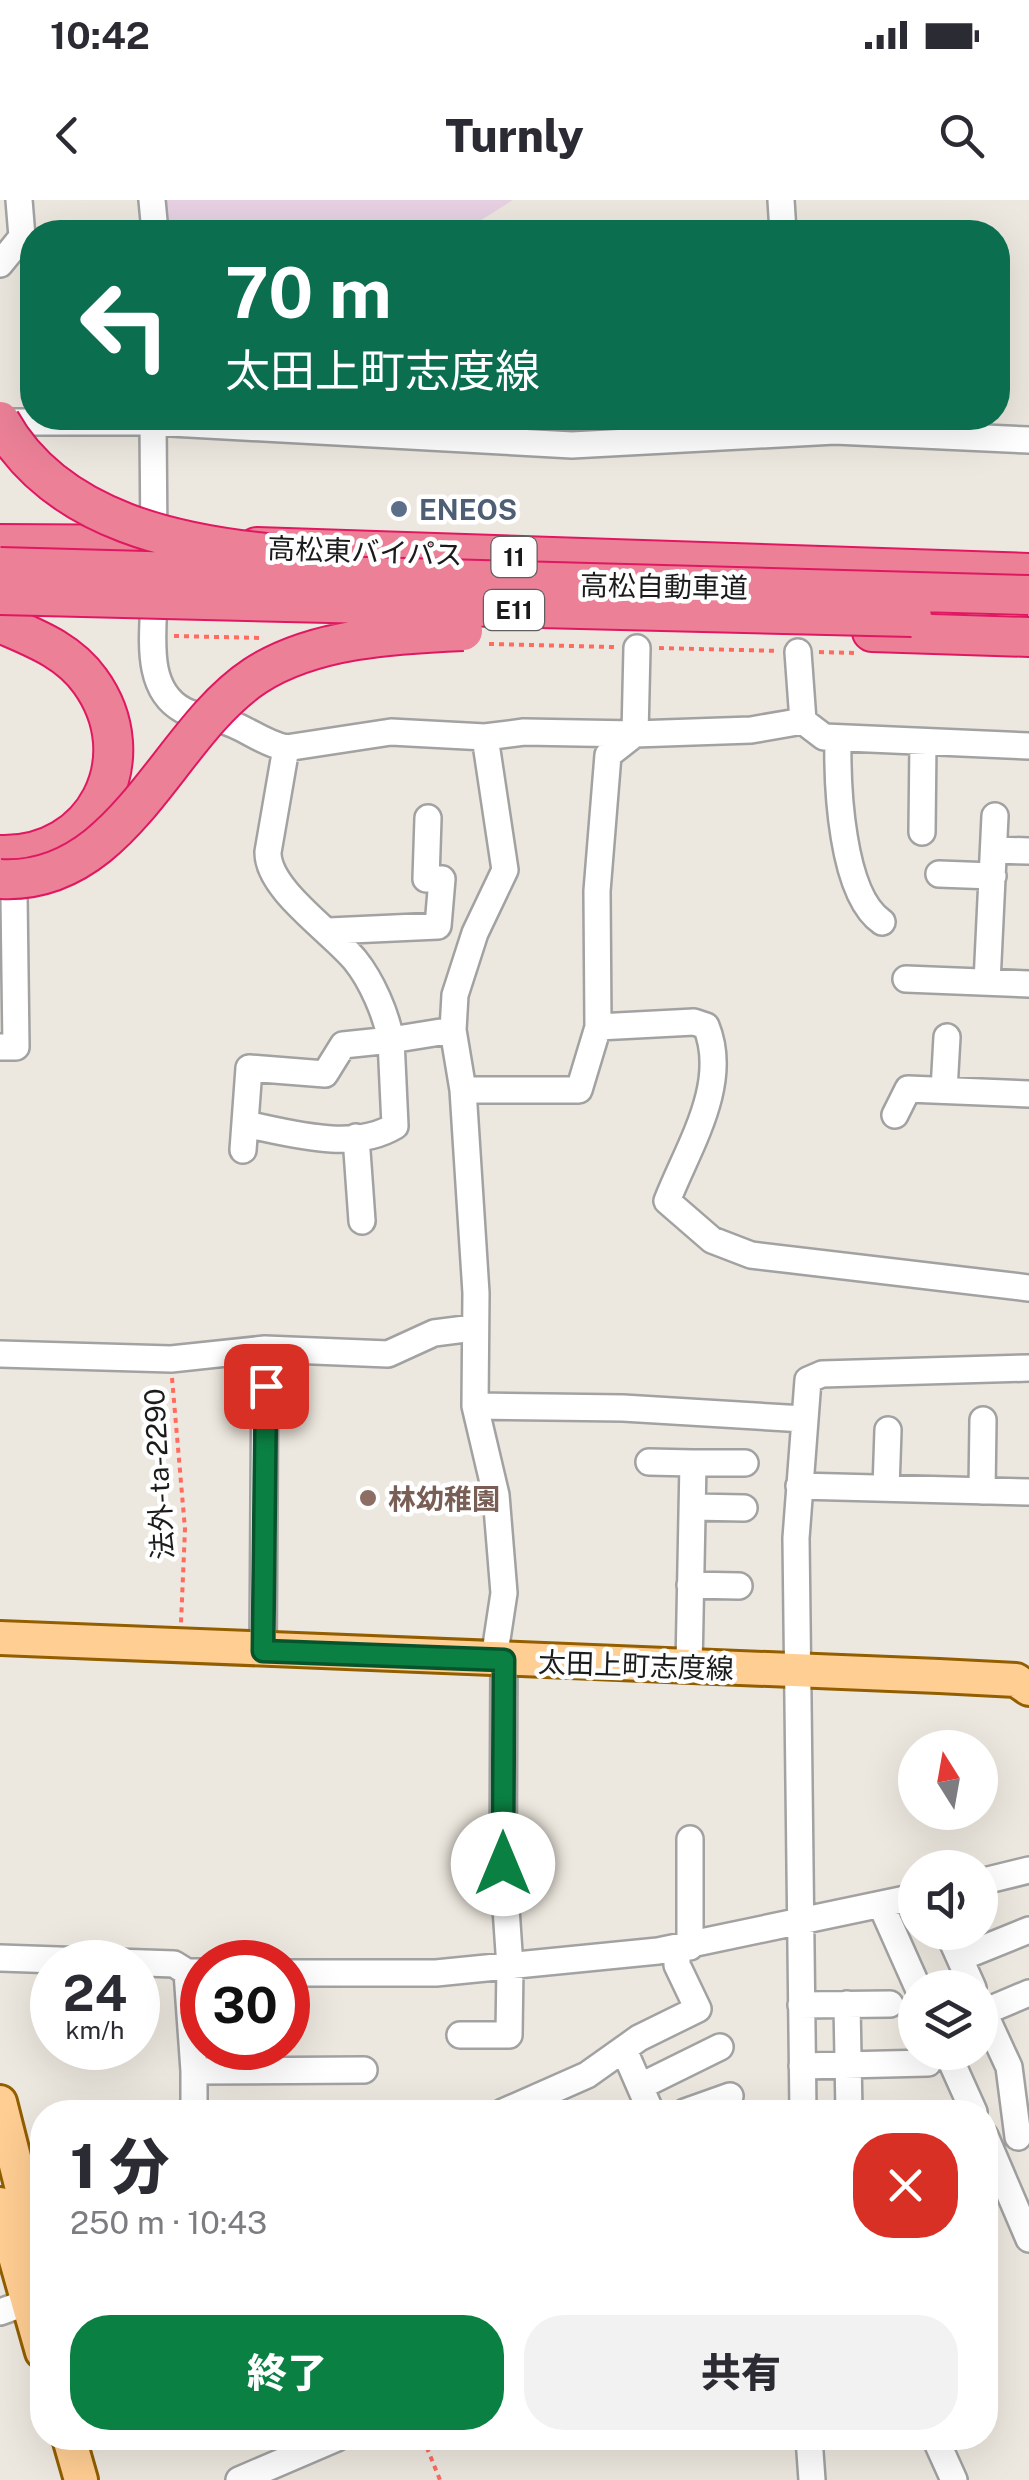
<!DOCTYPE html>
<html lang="ja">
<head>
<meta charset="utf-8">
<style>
  :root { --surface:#fff; --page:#f2f2f3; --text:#2b2b33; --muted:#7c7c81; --accent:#0b8043 }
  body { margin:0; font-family:"Public Sans","Noto Sans JP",sans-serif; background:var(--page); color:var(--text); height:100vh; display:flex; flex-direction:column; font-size:38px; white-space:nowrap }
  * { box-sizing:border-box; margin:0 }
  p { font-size:32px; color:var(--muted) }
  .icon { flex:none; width:55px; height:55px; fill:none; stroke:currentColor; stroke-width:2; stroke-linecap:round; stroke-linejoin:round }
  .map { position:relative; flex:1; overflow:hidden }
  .drawer { position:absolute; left:30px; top:1900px; width:968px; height:350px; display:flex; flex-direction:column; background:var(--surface); border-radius:40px; box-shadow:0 10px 40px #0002 }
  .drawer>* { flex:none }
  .top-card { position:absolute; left:20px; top:20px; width:990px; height:210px; border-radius:40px; box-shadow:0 10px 40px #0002; background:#0b6e4f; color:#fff; overflow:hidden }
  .needle { width:65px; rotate:349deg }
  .fabs { position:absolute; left:898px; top:1530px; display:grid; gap:20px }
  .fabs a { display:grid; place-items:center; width:100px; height:100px; border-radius:50%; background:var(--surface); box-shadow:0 10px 40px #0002; font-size:50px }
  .speed { position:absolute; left:30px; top:1740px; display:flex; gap:20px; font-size:50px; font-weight:700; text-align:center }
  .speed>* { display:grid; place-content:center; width:130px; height:130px; border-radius:50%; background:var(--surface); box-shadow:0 10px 40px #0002; line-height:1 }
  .speed small { font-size:25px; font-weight:400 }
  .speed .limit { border:15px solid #d22; background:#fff; color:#111 }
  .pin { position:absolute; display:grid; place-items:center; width:85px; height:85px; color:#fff; margin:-42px; border-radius:20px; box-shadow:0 5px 15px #0006 }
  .me { position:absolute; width:110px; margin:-55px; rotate:0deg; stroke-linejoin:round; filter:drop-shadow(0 0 8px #0008) }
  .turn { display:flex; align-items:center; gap:35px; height:210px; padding:0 40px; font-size:45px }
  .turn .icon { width:130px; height:130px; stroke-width:2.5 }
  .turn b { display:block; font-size:70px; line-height:85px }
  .round { display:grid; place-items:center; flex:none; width:105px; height:105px; border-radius:40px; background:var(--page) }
  .head { display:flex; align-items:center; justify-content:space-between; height:170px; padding:0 40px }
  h1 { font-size:60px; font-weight:800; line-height:75px }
  .action { display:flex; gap:20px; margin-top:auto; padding:20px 40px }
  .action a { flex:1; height:115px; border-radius:40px; background:var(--accent); color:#fff; font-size:40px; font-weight:800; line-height:115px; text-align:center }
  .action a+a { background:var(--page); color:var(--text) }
  .status { display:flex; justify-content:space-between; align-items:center; height:70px; padding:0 50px; background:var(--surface); direction:ltr }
  .status svg { height:28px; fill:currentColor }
  header { display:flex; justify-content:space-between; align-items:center; height:130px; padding:0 40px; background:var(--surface); font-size:45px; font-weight:800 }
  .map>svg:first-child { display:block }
</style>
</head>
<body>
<div class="status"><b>10:42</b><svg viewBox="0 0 49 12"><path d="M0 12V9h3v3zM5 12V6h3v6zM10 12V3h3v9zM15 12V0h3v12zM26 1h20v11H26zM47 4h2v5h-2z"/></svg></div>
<header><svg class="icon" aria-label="back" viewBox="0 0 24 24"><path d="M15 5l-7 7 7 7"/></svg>Turnly<svg class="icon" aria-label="search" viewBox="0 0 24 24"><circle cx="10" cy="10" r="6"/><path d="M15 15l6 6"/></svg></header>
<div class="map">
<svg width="1029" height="2280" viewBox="0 0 1029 2280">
  <rect width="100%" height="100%" fill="#ede8df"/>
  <path fill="#e7d1e3" d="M 158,0 L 513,0 L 462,32 L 159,32 Z"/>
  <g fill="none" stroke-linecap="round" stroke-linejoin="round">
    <g stroke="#a2a2a2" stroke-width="30">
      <path id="minor" d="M 152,0 L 155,32
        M 781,0 L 783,32
        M 0,64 L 22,37 L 19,0
        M 0,222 L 153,222 L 572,245 L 835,231 L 1029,240
        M 153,222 L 154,347
        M 154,387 C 155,427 141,487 183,510 C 195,517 208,516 221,520 C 244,526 262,543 286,548 L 268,652 C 267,689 331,731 355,760 C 372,781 386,814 391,840 L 453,830 L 463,890 L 476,1093 L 475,1206 L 496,1295 L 504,1393 L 494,1459
        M 637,448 L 635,534 L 751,530 L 803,521
        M 798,452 L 803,521 L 824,537 L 1029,546
        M 838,538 C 837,585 841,694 882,722
        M 286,548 L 391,532 L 485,537 L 524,532 L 635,534
        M 922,632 L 923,542
        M 994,650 L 1029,651
        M 939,674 L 993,676
        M 329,731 L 438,726 L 442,679 L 426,679 L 428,618
        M 906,779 L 1029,784
        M 987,782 L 995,616
        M 598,827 L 597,691 L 608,555 L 635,534
        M 453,830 L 455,795 L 475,733 L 505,670 L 485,537
        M 0,847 L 16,847 L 14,696
        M 463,890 L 579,890 L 598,827 L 694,822 L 706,826 C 730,884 688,947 667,1001 L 712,1040 L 751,1055 L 1029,1088
        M 944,890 L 947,837
        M 895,915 L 908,889 L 1029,894
        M 356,937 L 362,1021
        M 243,950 L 249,868 L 325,874 L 343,845 L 391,840 L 395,926 C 352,952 290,933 245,924
        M 0,1154 L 171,1159 L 265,1149 L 388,1154 L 434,1133 L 473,1128
        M 475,1206 L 623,1208 L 804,1219
        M 649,1262 L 693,1263
        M 799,1286 L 1029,1292
        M 886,1288 L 888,1230
        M 982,1291 L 983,1220
        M 693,1307 L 744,1308
        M 690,1385 L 739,1386
        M 263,1451 L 265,1149
        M 689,1467 L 693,1263 L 745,1263
        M 690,1639 L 690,1747
        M 980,1682 L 1029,1670
        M 881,1705 L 918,1788
        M 948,1732 L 973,1788
        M 0,1758 L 174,1764 L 187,1772 L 202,1772
        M 960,1758 L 1029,1730
        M 187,1772 L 194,1871 L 364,1870
        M 288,1773 L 436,1773 L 658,1751 L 915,1697
        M 847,1804 L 849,1912
        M 980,1804 L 1009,1867 L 1018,1937
        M 801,1805 L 890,1804
        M 984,1812 L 1029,1793
        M 460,1835 L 509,1835 L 510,1767 L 503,1664 L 504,1460
        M 624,1850 L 651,1912
        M 947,1852 L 974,1912
        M 802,1866 L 928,1863
        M 641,1886 L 720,1847
        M 194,1912 L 194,1871
        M 503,1912 L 587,1875 L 639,1838 L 698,1809 L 677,1765 L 677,1749
        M 685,1912 L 730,1896
        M 803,1912 L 796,1338 L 808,1180 L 822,1174 L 1029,1168
        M 985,1936 L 1029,2039
        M 0,2112 L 42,2097
        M 809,2238 L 812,2280
        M 935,2238 L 954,2280
        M 239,2280 L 337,2238"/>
    </g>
    <g stroke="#925e00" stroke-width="38">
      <path id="major" d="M 0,1438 L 939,1476 L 1016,1480 L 1029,1489
        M 0,1902 L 42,2068
        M 0,2004 L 42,2152
        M 69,2238 L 81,2280"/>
    </g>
    <g stroke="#e01862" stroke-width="42">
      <path id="highway" d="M 0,344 L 177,345
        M 257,347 L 1029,373
        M 0,423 C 34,438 68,450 90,481 C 146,558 95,658 0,655
        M 872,432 L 1029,437"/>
    </g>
    <path stroke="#ff6b5f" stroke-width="4" stroke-dasharray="5 5" stroke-linecap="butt" d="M 174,436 L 264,438
      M 489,444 L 614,447
      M 659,448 L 779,451
      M 819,452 L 854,453
      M 172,1178 L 185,1329 L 181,1423
      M 423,2238 L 440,2280"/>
    <use href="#minor" stroke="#fff" stroke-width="25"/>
    <use href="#major" stroke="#ffce93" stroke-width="32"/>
    <use href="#highway" stroke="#eb8097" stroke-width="38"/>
    <g stroke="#e01862" stroke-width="42" stroke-linecap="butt">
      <path id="highway-bridge" d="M 0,221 C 56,322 183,347 289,355
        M 0,367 L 1029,395
        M 0,395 L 912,417
        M 0,679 C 124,686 167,534 255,476 C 313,438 395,434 463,431"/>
    </g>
    <use href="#highway-bridge" stroke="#eb8097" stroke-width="38"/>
  </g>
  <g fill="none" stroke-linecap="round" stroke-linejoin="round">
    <g stroke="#07532c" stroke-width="25">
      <path id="route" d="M 266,1186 L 263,1451 L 504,1460 L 503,1664"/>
    </g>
    <use href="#route" stroke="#0b8043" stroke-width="18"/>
  </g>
  <circle fill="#5c6f8a" stroke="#fff" stroke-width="4" cx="399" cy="309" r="10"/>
  <circle fill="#8d6e63" stroke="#fff" stroke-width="4" cx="368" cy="1298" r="10"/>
  <g text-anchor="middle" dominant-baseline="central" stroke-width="9" stroke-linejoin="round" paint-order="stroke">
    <g fill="#fff" stroke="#5f5f5f" stroke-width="2.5">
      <rect x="491.5" y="337" width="45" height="40" rx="8"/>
      <rect x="484" y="390" width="60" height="40" rx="8"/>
    </g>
    <g font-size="25" font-weight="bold" fill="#1b1b1b">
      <text x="514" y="357">11</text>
      <text x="514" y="410">E11</text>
    </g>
    <g font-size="28" font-weight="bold" fill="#4e5e75" stroke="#fff" text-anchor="start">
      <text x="419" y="309">ENEOS</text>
    </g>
    <g font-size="28" fill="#1b1b1b" stroke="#fff">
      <text transform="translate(365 351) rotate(2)">高松東バイパス</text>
      <text transform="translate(664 386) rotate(1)">高松自動車道</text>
      <text transform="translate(158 1274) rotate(-93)">法外-ta-2290</text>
      <text transform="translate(636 1465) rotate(2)">太田上町志度線</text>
    </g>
    <g font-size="28" font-weight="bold" fill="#785e54" stroke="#fff" text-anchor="start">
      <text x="388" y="1298">林幼稚園</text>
    </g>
  </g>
</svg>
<div class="fabs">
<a><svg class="needle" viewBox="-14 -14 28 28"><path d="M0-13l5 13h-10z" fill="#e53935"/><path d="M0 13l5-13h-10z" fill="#7c7c81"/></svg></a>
<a><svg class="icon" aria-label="sound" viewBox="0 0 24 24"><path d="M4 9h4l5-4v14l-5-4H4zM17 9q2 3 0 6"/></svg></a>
<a><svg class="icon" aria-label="layers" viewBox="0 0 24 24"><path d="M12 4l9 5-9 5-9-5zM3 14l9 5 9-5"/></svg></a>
</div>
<div class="speed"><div>24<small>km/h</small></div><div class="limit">30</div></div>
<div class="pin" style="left:266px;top:1186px;background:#d93025"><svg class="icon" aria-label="arrive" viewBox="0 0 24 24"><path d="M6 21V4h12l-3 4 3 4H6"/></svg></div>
<svg class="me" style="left:503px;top:1664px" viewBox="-20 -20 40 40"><circle r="19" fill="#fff"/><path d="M0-13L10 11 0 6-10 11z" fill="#0b8043"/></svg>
<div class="top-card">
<div class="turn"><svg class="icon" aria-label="left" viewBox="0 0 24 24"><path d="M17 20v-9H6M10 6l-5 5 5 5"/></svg><div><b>70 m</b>太田上町志度線</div></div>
</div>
<section class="drawer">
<div class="head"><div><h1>1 分</h1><p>250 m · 10:43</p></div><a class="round" style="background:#d93025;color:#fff"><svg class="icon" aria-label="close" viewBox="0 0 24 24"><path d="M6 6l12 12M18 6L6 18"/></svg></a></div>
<div class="action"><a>終了</a><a>共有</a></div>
</section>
</div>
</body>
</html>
